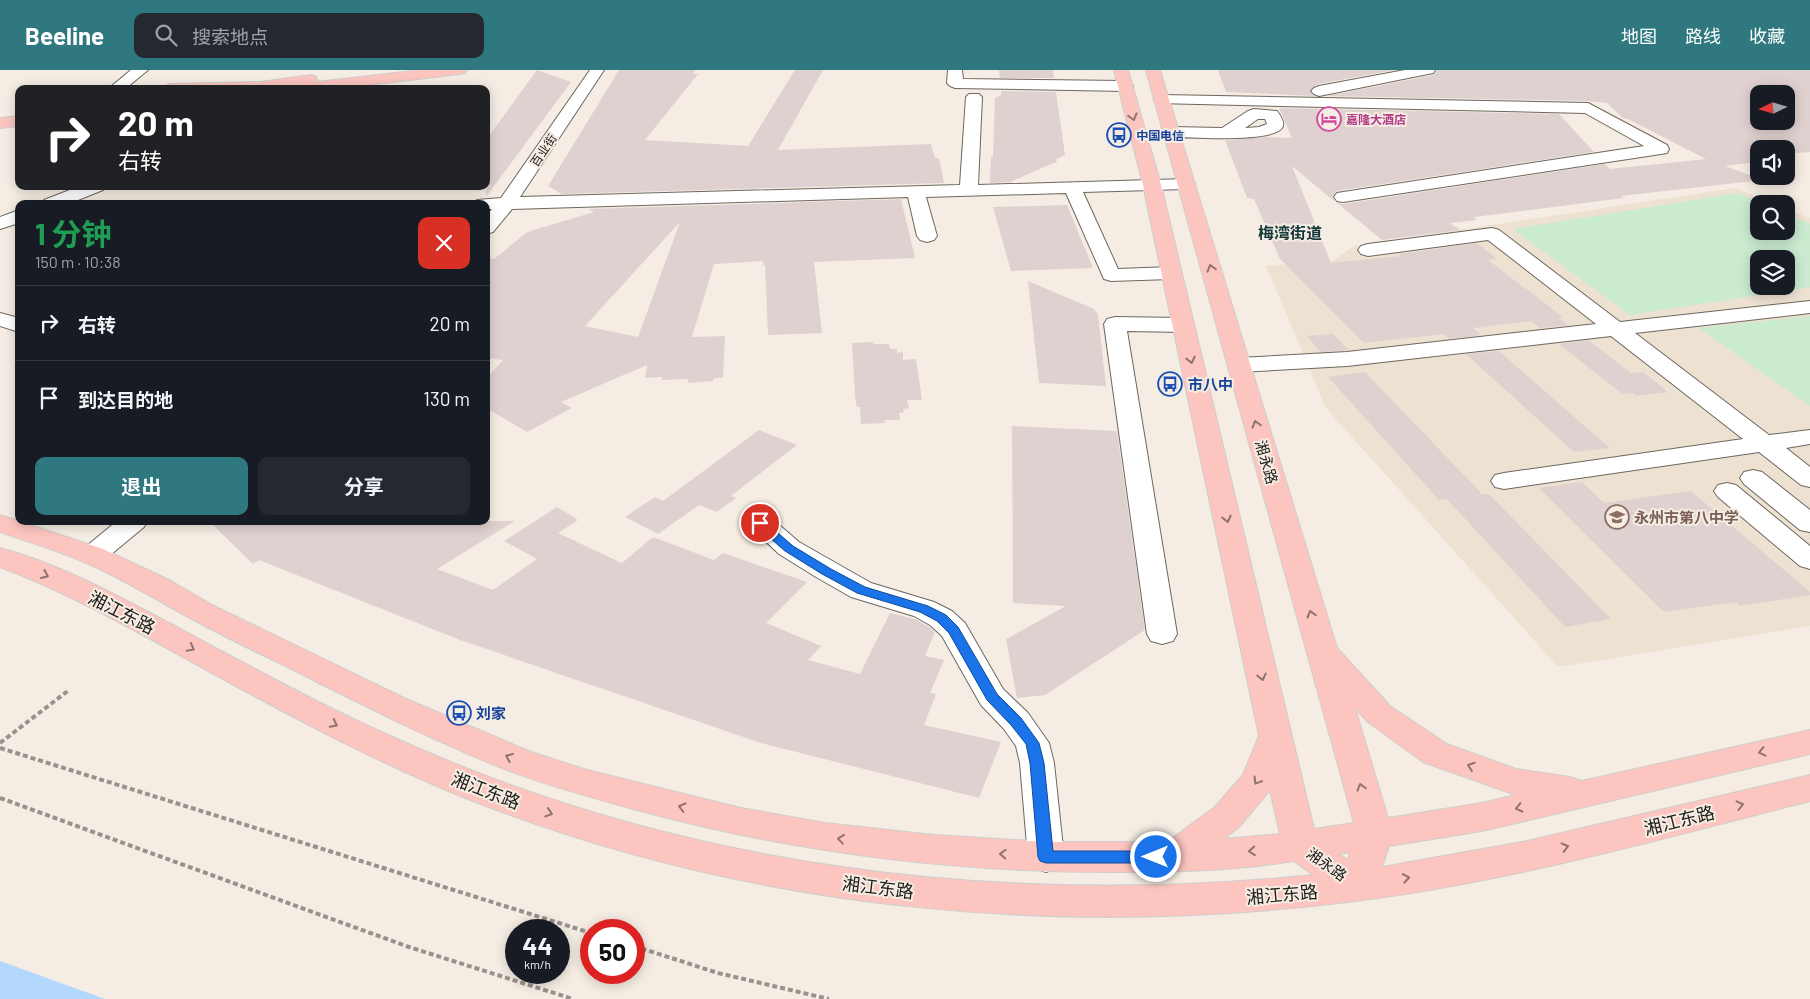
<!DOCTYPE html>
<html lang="zh">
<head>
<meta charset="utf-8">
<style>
  :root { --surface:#171b24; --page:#242831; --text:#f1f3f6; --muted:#9ea1a6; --line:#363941; --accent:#2f787f }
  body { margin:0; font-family:Barlow,"Noto Sans SC",sans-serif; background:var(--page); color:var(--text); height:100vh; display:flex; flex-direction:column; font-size:19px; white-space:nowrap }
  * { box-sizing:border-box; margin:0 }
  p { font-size:16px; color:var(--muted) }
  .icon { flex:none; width:28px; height:28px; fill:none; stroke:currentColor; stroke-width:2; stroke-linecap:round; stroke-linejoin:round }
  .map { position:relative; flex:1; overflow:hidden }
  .details { position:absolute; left:15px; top:130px; width:475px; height:325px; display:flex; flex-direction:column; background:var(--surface); border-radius:10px; box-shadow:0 2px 12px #0003 }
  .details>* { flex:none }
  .hud { position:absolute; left:15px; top:15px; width:475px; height:105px; border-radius:10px; box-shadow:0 2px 12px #0003; background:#202124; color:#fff; overflow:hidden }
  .needle { width:32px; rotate:265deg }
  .buttons { position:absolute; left:1750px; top:15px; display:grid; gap:10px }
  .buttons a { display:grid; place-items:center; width:45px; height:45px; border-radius:10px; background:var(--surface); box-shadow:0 2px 12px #0003; font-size:25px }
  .speed { position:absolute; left:505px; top:849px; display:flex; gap:10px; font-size:25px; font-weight:700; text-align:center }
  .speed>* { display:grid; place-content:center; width:65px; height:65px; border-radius:50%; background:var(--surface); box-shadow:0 2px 12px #0003; line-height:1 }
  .speed small { font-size:12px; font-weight:400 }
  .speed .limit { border:8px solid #d22; background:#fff; color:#111 }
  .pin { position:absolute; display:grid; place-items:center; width:42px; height:42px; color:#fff; margin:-21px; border:2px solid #fff; border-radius:50%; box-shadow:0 1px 5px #0007 }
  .me { position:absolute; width:55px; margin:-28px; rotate:270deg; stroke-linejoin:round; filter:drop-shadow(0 0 4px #0008) }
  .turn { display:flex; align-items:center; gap:18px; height:105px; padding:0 20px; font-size:22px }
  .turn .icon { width:65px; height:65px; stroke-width:2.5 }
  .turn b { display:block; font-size:35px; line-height:42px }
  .round { display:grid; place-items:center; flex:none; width:52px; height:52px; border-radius:10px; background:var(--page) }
  .head { display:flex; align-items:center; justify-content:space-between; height:85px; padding:0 20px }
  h1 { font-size:30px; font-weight:700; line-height:38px; color:#1e9e55 }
  .button { display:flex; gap:10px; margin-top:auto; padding:10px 20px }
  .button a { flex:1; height:58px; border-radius:10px; background:var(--accent); color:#fff; font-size:20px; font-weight:700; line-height:58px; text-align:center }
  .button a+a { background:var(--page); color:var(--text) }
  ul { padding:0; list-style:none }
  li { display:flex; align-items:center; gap:15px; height:75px; padding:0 20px; border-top:1px solid var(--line) }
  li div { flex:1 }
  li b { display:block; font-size:19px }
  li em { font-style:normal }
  header { display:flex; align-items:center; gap:30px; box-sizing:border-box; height:70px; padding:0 25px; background:var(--accent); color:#fff }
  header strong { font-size:24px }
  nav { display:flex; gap:28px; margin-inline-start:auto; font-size:18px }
  .search { width:350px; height:45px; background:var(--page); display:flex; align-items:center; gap:12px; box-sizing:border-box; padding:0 18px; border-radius:10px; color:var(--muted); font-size:19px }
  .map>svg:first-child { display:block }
</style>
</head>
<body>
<header>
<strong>Beeline</strong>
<div class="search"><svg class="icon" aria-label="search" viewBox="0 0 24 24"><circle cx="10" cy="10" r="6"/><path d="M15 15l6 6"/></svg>搜索地点</div>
<nav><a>地图</a><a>路线</a><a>收藏</a></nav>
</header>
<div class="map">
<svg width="1810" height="929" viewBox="0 0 1810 929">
  <rect width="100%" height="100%" fill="#f5ede3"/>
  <path fill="#ede1d1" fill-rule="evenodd" d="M 1735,118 L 1773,134 L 1759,134 L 1759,161 L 1786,161 L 1786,139 L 1810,148 L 1810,556 L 1558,597 L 1326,338 L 1266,196 L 1334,190 L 1354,176 ZM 1759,189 L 1786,189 L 1786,216 L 1759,216 Z"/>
  <path fill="#caebd0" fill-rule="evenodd" d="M 1738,123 L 1763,134 L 1759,134 L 1759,161 L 1786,161 L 1786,144 L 1810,154 L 1810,217 L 1630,245 L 1513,159 ZM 1759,189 L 1786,189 L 1786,216 L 1759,216 Z
    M 1810,246 L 1810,336 L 1699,258 Z"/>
  <path fill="#b4d7fc" d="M 0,891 L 105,929 L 0,929 Z"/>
  <path fill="#dfd1d0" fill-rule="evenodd" d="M 537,0 L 571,12 L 486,127 L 486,70 Z
    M 619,0 L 695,0 L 693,3 L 698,4 L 645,70 L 748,76 L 795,0 L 823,0 L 778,80 L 931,74 L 935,88 L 939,88 L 944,113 L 562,124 L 548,116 Z
    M 999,0 L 1053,0 L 1054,8 L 1000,8 Z
    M 1218,0 L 1395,0 L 1318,14 L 1309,21 L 1314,26 L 1226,22 Z
    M 1437,0 L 1810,0 L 1810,82 L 1786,84 L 1786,79 L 1759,79 L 1759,87 L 1749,88 L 1756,92 L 1725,96 L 1763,110 L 1621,126 L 1624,128 L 1474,147 L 1477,150 L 1450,153 L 1460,160 L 1382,170 L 1336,132 L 1343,134 L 1605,94 L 1610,99 L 1706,89 L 1628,49 L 1623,48 L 1607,33 L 1588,31 L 1327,26 L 1433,5 ZM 1759,24 L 1786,24 L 1786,51 L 1759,51 Z
    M 1001,21 L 1056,22 L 1065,85 L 1055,90 L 1058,91 L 1010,112 L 990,113 L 991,87 L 993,87 L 995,28 L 1001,25 Z
    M 1279,38 L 1559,44 L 1594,82 L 1337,121 L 1332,127 L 1335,132 L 1292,96 L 1331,193 L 1401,186 L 1398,184 L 1477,173 L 1497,189 L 1488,190 L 1563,247 L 1559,248 L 1568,255 L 1540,258 L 1531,251 L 1473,258 L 1481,265 L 1449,269 L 1444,264 L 1364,273 L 1280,189 L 1254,129 L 1247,128 L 1225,70 L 1266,67 L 1292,68 Z
    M 901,129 L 915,188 L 814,192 L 822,263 L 768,265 L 765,195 L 763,195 L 763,191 L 714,194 L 692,267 L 725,266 L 723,308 L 714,308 L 713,311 L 688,313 L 688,309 L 662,310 L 662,307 L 645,308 L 647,295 L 561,332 L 572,338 L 527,362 L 486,338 L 486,309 L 503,290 L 486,288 L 486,188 L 494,189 L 527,162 L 594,142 L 588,139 ZM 680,152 L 638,267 L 585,256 Z
    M 1067,135 L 1093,198 L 1011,201 L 993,137 Z
    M 1028,211 L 1094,239 L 1098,245 L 1106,316 L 1039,313 Z
    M 1333,264 L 1349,280 L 1321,282 L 1307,266 Z
    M 1588,270 L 1631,303 L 1643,302 L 1668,322 L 1636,326 L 1632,323 L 1622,324 L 1559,274 Z
    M 873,272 L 873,274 L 889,274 L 890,279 L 897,279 L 897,283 L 903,282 L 903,290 L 916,289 L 922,330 L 907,330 L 909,338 L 903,339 L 904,342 L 899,343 L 900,350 L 884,350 L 885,353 L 861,354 L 860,337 L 857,337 L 855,327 L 852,273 Z
    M 1499,281 L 1548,324 L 1610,378 L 1574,382 L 1466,284 Z
    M 1365,302 L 1482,424 L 1489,424 L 1611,549 L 1565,557 L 1447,429 L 1439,430 L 1328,307 Z
    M 1012,356 L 1117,361 L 1145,560 L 1045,625 L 1017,628 L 1006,569 L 1066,536 L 1013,533 Z
    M 759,360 L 797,375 L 731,426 L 736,428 L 717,442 L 699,435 L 658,464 L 625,447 L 655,427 L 663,431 Z
    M 1582,412 L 1604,433 L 1691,421 L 1810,522 L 1810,525 L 1740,536 L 1736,532 L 1664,542 L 1539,418 Z
    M 557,437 L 578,450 L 558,463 L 622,493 L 653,467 L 714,490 L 723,483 L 807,512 L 766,553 L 821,576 L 808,590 L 860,604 L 890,543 L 915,549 L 929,557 L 935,562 L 925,586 L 944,590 L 930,623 L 936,624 L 924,655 L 1001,672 L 979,728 L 761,673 L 460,570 L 259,490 L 253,494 L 209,451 L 515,451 L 437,499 L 493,520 L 537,489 L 504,471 Z"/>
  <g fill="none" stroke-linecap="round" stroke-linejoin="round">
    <g stroke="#6d675e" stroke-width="2">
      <path id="minor" d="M 131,0 L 148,0 L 125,19 L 108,19 Z
        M 590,0 L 604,0 L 520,127 L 960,115 L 966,27 L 969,24 L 979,24 L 982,27 L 978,115 L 1186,109 L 1192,110 L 1195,114 L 1192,118 L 1186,119 L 1083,122 L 1118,199 L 1171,197 L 1178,199 L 1181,203 L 1178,207 L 1171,209 L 1111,211 L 1104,209 L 1066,123 L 926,127 L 937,166 L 934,170 L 927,172 L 920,170 L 917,166 L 908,127 L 512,139 L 493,162 L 486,164 L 486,146 L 492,139 L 486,139 L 486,134 L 475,134 L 477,130 L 501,128 Z
        M 948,0 L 962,0 L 963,9 L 1125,11 L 1130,13 L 1133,16 L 1130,19 L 1125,21 L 955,18 L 950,16 L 947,13 Z
        M 1405,0 L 1435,0 L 1433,3 L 1428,4 L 1319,26 L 1314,24 L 1311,21 L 1314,18 L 1319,16 Z
        M 1162,25 L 1588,33 L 1667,75 L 1669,79 L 1667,83 L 1661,84 L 1343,132 L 1337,131 L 1334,127 L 1337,123 L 1644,76 L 1585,43 L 1156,33 L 1154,30 L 1156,27 Z
        M 1254,39 L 1277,41 C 1280,45 1286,53 1282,58 C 1271,73 1191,67 1171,67 L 1165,65 L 1163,62 L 1165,59 L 1171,57 L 1222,58 L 1248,41 ZM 1258,49 L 1265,49 L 1267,54 L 1259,57 L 1245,58 Z
        M 80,116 L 106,116 L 103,120 L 68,134 L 42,134 L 44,130 Z
        M 19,140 L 19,153 L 0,159 L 0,147 Z
        M 1492,158 L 1499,160 L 1620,252 L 1810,231 L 1810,243 L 1635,263 L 1769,365 L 1810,360 L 1810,374 L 1786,378 L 1810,397 L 1810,417 L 1801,415 L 1759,382 L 1504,419 L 1495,417 L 1491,411 L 1495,405 L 1504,403 L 1743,369 L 1611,266 L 1347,296 L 1239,302 L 1231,300 L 1228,295 L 1231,290 L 1239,288 L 1347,282 L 1596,254 L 1488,170 L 1368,186 L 1361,184 L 1358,180 L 1361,176 L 1368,174 Z
        M 0,243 L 19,248 L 19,262 L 0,256 Z
        M 1115,247 L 1183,248 L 1191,250 L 1194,255 L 1191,260 L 1183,262 L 1127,261 L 1177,564 L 1173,571 L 1162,574 L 1151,571 L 1147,564 L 1104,254 L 1107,249 Z
        M 1753,400 L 1762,402 L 1810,440 L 1810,462 L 1800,460 L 1744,414 L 1740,408 L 1744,402 Z
        M 1727,413 L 1736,415 L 1810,476 L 1810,499 L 1800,496 L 1718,427 L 1714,421 L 1718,415 Z
        M 760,445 L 770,447 L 799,472 L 871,513 L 934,532 L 952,541 L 965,553 L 1003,619 L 1028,643 L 1049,673 L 1054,693 L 1064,787 L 1059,797 L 1046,802 L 1033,797 L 1028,787 L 1020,693 L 1016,676 L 1004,659 L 981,635 L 942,566 L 930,555 L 914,546 L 851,527 L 816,507 L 779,484 L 746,453 L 750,447 Z
        M 117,451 L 147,451 L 144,457 L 103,491 L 93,494 L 83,491 L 79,485 L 83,479 Z"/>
    </g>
    <g stroke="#cececd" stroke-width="2">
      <path id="major" d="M 421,0 L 467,0 L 465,3 L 460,4 L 335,19 L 163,19 L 165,16 L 170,14 L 261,12 L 311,5 L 316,7 L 317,12 Z
        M 1114,0 L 1128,0 L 1161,115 L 1314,759 L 1354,753 L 1146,0 L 1160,0 L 1337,578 L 1390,636 L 1447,674 L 1516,699 L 1570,707 L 1582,711 L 1810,660 L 1810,684 L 1482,761 L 1389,776 L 1382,797 L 1527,771 L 1810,705 L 1810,731 C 1660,769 1509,812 1356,831 C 1057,869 748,840 468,729 C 380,694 296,649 212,603 C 143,565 74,525 0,497 L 0,478 C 60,494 116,525 171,554 C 242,592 313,631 386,664 C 678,798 996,837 1313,805 L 1294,791 C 1234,801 1171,802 1110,802 C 950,802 792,782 637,740 C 594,728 549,716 507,700 C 441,674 377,642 315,611 C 274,590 232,571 192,549 C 156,530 122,508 84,492 C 57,480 28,472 0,462 L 0,445 L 103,479 L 171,511 L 212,535 L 404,628 L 531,682 L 587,700 L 741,738 L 825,753 L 934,765 L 1046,772 L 1167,772 L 1215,737 L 1243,705 L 1259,666 L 1143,115 ZM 1355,638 L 1368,652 L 1423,692 L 1516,725 L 1482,733 L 1388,748 ZM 1270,720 L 1280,764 L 1224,769 L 1239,757 ZM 1350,782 L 1348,790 L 1339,784 Z
        M 19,46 L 19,56 L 0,58 L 0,48 Z"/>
    </g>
    <path stroke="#97928b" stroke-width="4" stroke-dasharray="5 3" stroke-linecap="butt" d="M 0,673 L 69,620
      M 0,678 L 591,863
      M 0,728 L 406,876 L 573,929
      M 634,876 L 718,903 L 829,929"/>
    <use href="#minor" fill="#fff" fill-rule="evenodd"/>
    <use href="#major" fill="#fcc5bf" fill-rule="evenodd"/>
  </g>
  <defs><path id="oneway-chevron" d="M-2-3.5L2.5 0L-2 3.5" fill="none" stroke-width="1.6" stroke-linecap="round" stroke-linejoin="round" transform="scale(1.25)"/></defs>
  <g stroke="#8f726e">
    <use href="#oneway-chevron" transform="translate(1133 47) rotate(75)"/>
    <use href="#oneway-chevron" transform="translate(1211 198) rotate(-106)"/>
    <use href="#oneway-chevron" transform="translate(1191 290) rotate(77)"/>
    <use href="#oneway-chevron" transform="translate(1256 354) rotate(-106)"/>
    <use href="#oneway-chevron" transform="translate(1227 449) rotate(77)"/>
    <use href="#oneway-chevron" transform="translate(45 505) rotate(23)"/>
    <use href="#oneway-chevron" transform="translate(1311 544) rotate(-106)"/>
    <use href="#oneway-chevron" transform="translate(191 578) rotate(28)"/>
    <use href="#oneway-chevron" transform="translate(1262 607) rotate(77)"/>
    <use href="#oneway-chevron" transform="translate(334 654) rotate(27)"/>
    <use href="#oneway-chevron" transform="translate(1762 682) rotate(167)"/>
    <use href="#oneway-chevron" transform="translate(509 687) rotate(-157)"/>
    <use href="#oneway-chevron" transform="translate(1471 696) rotate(-160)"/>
    <use href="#oneway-chevron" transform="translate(1257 711) rotate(121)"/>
    <use href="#oneway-chevron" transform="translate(1361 717) rotate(-106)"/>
    <use href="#oneway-chevron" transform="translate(1740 735) rotate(-14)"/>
    <use href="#oneway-chevron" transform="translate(682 737) rotate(-166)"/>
    <use href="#oneway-chevron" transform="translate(1519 738) rotate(167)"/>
    <use href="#oneway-chevron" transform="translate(549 743) rotate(18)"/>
    <use href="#oneway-chevron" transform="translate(841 769) rotate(-173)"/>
    <use href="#oneway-chevron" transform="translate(1565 777) rotate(-14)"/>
    <use href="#oneway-chevron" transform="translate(1252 781) rotate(176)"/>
    <use href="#oneway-chevron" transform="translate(1003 784) rotate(-177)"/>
    <use href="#oneway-chevron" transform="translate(1406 808) rotate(-10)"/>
  </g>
  <path fill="#1a73e8" stroke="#114b97" d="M 760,450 L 764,451 L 793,476 L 831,499 L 865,517 L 928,536 L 946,545 L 958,557 L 997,624 L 1021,648 L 1039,673 L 1044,693 L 1053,781 L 1156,781 L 1161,782 L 1163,787 L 1161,791 L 1156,793 L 1046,793 L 1040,791 L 1038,787 L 1030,693 L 1026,674 L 1011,655 L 987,630 L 949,563 L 937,551 L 920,542 L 857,523 L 822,504 L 785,481 L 756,456 L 754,453 L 756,451 Z"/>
  <defs>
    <g id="hotel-ring" transform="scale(1.25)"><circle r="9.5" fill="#f5ede3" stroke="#d1479c" stroke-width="1.5"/><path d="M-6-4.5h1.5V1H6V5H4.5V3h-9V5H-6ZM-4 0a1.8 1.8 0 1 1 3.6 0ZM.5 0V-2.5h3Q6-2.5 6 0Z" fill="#d1479c"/></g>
    <g id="bus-ring" transform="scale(1.25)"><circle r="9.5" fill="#f5ede3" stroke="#1a4fb4" stroke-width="1.5"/><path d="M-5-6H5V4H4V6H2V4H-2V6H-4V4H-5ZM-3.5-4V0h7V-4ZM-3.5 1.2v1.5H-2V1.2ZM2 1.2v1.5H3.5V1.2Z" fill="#1a4fb4"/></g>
    <g id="school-ring" transform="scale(1.25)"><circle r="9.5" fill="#f5ede3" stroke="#8d6e63" stroke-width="1.5"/><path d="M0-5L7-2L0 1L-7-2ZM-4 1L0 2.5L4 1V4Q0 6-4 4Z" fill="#8d6e63"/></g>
  </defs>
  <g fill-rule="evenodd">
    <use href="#hotel-ring" x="1329" y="49"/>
    <use href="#bus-ring" x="1119" y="65"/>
    <use href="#bus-ring" x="1170" y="314"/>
    <use href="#school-ring" x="1617" y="447"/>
    <use href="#bus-ring" x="459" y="643"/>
  </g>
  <g text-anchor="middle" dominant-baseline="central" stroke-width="4" stroke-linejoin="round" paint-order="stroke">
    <g font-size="12" font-weight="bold" fill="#b23c85" stroke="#f5ede3" text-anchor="start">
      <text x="1346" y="49">嘉隆大酒店</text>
    </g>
    <g font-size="12" font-weight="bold" fill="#164399" stroke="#f5ede3" text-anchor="start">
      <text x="1136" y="65">中国电信</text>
    </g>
    <g font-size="12" fill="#22201c" stroke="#f5ede3">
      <text transform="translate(543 80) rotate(-56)">百业街</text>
    </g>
    <g font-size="15" font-weight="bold" fill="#164399" stroke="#f5ede3" text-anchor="start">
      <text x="1188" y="314">市八中</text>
      <text x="476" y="643">刘家</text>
    </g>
    <g font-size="15" fill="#22201c" stroke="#f5ede3">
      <text transform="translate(1267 392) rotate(74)">湘永路</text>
      <text transform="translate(1327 794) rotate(35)">湘永路</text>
    </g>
    <g font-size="15" font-weight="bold" fill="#785e54" stroke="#f5ede3" text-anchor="start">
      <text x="1634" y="447">永州市第八中学</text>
    </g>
    <g font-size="16" font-weight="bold" fill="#14373a" stroke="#f5ede3">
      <text x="1290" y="162">梅湾街道</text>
    </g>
    <g font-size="18" fill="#22201c" stroke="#f5ede3">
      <text transform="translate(122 542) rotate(27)">湘江东路</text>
      <text transform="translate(486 720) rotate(21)">湘江东路</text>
      <text transform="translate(1679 750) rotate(-14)">湘江东路</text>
      <text transform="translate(878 817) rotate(7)">湘江东路</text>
      <text transform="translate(1282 824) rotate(-5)">湘江东路</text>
    </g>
  </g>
</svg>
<div class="buttons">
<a><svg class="needle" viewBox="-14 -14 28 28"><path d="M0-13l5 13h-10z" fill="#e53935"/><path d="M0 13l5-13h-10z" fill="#9ea1a6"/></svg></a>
<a><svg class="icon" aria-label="sound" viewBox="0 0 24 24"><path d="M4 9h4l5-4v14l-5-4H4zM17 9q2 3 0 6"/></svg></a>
<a><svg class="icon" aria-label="search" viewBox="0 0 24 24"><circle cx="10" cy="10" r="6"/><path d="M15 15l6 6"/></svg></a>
<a><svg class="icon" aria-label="layers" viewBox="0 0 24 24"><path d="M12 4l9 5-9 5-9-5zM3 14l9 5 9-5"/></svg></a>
</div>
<div class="speed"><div>44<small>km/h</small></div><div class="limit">50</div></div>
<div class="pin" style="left:760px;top:453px;background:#d93025"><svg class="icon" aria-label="arrive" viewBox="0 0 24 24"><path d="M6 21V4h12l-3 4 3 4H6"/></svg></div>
<svg class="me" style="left:1156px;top:787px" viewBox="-20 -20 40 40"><circle r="17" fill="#1a73e8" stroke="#fff" stroke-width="3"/><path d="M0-11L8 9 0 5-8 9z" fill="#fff"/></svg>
<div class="hud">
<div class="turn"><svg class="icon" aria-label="right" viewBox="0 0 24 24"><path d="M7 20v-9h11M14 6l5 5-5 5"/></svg><div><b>20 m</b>右转</div></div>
</div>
<section class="details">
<div class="head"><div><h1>1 分钟</h1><p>150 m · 10:38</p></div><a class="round" style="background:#d93025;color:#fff"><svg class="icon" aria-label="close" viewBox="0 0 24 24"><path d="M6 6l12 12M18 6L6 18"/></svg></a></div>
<ul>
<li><svg class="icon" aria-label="right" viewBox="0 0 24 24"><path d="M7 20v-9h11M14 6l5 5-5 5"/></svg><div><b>右转</b></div><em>20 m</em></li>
<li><svg class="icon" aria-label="arrive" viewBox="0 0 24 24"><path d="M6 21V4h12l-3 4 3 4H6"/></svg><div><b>到达目的地</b></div><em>130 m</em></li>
</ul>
<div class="button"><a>退出</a><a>分享</a></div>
</section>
</div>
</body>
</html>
